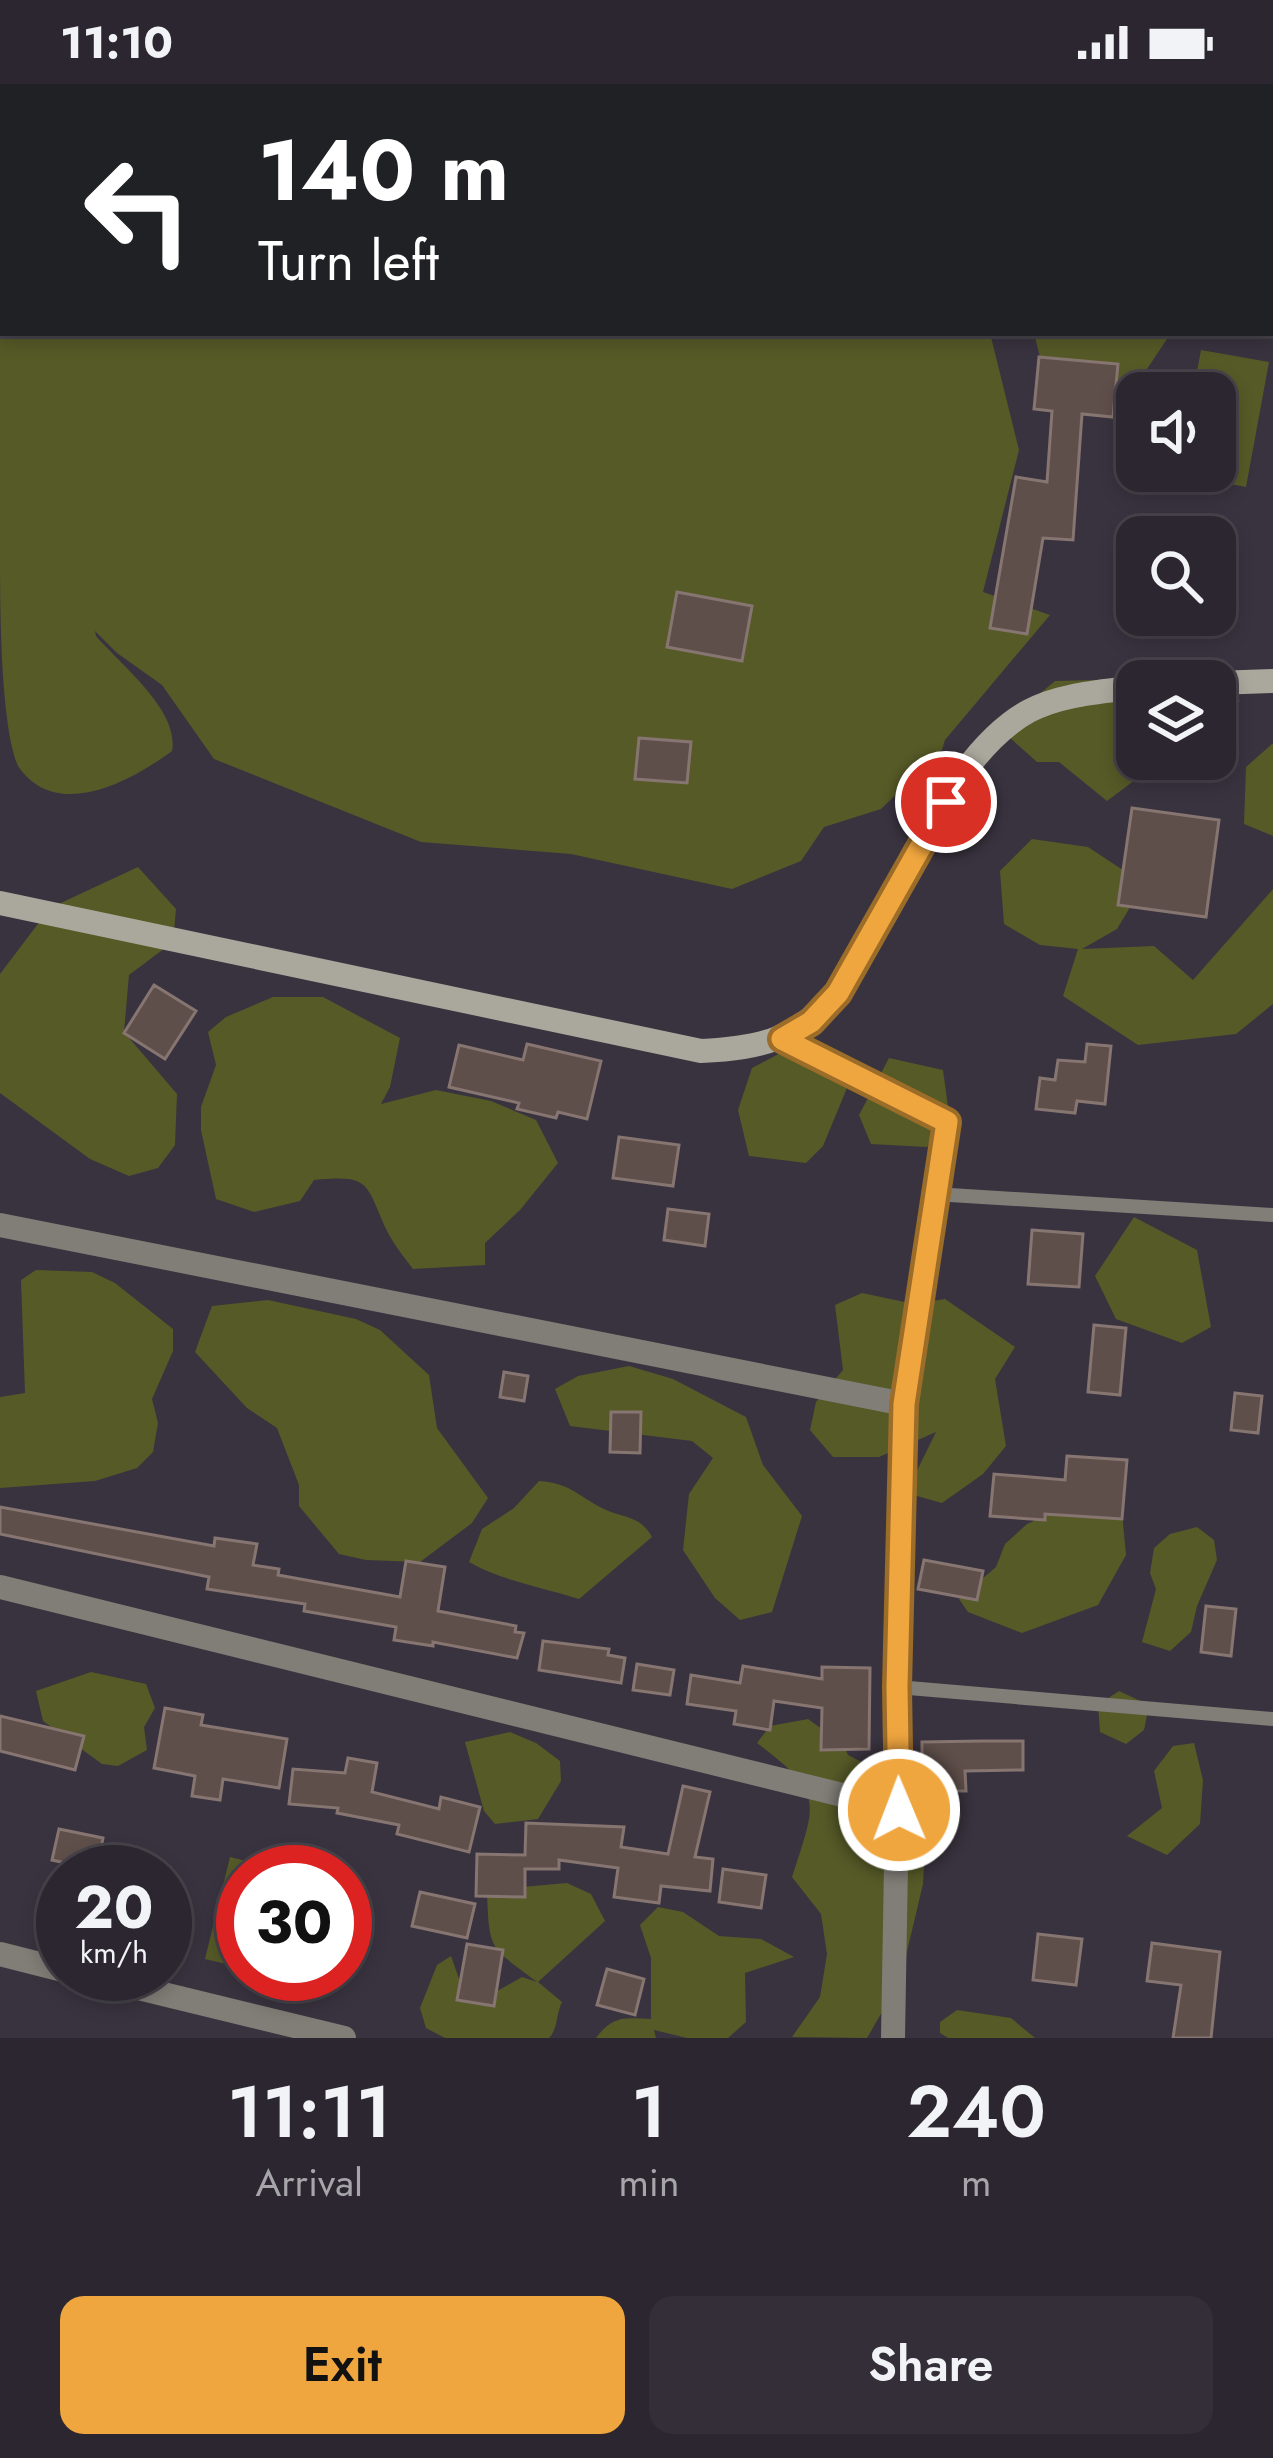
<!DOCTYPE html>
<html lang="en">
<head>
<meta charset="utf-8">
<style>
  :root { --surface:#2b262f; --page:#332e37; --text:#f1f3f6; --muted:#a6a5aa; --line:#47434b; --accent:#f0a63f }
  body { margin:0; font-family:Jost,sans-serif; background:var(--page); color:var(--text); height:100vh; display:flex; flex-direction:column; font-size:45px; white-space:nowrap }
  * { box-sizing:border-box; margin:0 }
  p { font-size:39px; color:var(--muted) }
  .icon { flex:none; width:66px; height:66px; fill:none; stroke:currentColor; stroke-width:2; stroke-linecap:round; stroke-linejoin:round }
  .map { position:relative; height:1954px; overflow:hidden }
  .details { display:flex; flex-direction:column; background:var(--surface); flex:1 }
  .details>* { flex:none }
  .guide { position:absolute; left:0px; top:0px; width:1275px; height:252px; box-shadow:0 6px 18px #0003,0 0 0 3px var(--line); background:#202124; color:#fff; overflow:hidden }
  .fabs { position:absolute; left:1116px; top:288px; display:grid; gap:24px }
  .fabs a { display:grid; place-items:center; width:120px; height:120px; border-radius:24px; background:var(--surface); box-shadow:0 6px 18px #0003,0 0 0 3px var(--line); font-size:60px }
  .speed { position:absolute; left:36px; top:1761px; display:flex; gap:24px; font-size:60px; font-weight:700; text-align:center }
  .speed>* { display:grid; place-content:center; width:156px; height:156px; border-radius:50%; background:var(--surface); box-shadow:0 6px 18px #0003,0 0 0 3px var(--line); line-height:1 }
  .speed small { font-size:30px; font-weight:400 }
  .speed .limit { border:18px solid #d22; background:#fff; color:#111 }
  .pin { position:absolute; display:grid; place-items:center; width:102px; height:102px; color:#fff; margin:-51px; border:6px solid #fff; border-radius:50%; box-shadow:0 3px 12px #0007 }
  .me { position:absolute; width:132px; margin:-66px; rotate:359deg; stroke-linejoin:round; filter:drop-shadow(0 0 9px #0008) }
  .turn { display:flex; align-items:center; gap:42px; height:252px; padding:0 60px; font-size:54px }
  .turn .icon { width:156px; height:156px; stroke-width:2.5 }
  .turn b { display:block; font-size:84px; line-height:102px }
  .eta { display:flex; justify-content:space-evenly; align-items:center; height:204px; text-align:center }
  .eta b { font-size:72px; font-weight:600; line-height:84px }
  .cta { display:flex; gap:24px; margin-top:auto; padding:24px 60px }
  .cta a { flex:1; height:138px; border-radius:24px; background:var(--accent); color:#111; font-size:48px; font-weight:600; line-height:138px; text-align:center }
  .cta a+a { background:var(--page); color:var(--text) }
  .status { display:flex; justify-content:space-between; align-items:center; height:84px; padding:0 60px; background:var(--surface); direction:ltr }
  .status svg { height:33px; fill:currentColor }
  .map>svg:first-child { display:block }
</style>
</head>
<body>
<div class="status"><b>11:10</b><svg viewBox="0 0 49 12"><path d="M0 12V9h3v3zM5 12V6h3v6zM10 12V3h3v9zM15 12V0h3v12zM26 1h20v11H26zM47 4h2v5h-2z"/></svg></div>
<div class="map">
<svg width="1273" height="1954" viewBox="0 0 1273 1954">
  <rect width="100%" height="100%" fill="#39333f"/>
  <path fill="#565a27" d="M 0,0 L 791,0 L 795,3 L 3,3 L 0,144 Z
    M 820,0 L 1082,0 L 1082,3 L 826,3 Z
    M 12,249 L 990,249 L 1019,366 L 983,508 L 1050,531 L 945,656 L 942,666 L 881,725 L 824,743 L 801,777 L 732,805 L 571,770 L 421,758 L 214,675 L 162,601 L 117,569 L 95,547 L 96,552 C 122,582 180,627 172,667 C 130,698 56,738 18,682 C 0,640 0,518 0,465 C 0,395 0,324 0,254 Z
    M 1034,249 L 1171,249 L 1143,291 L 1065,312 L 1045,293 Z
    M 1201,266 L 1269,278 L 1246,403 L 1178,390 L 1179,387 L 1215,387 L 1215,309 L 1193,309 Z
    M 1211,586 L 1240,617 L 1215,635 L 1215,597 L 1166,597 Z
    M 1096,596 L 1121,608 L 1137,604 L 1137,675 L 1163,675 L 1107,717 L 1059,678 L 1037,678 L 999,644 L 1055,597 Z
    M 1272,660 L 1273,660 L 1273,752 L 1244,740 L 1246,683 Z
    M 1032,755 L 1088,763 L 1144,800 L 1117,845 L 1082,865 L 1154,862 L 1193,896 L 1273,805 L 1273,920 L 1236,950 L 1138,961 L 1063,912 L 1078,865 L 1040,861 L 1004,840 L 1000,787 Z
    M 138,783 L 176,825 L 173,858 L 129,891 L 124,948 L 177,1010 L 175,1061 L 158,1084 L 129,1092 L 90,1075 L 0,1009 L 0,890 L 50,824 Z
    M 273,913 L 323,913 L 400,954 L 390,1003 L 381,1020 L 436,1006 L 491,1017 L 536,1036 L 558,1079 L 520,1126 L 485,1159 L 485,1181 L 413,1185 C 403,1172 392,1158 385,1143 C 365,1097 369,1091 314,1096 L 300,1117 L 254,1128 L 216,1115 L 201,1046 L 201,1023 L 216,981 L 208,948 L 226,933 Z
    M 807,955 L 837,966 L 847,1004 L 823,1062 L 806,1079 L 749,1072 L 738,1026 L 752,984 Z
    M 889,974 L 943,986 L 950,1038 L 927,1063 L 871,1060 L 859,1031 Z
    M 1134,1133 L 1197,1166 L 1211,1243 L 1182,1259 L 1116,1235 L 1095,1192 Z
    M 36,1186 L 92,1188 L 115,1199 L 173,1245 L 173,1267 L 152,1315 L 158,1339 L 153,1368 L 137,1384 L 95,1397 L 0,1404 L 0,1313 L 25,1309 L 21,1196 Z
    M 862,1209 L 914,1220 L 945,1215 L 1015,1263 L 995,1295 L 1006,1362 L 983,1390 L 942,1419 L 906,1409 L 936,1348 L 879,1373 L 833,1373 L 810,1346 L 816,1318 L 843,1286 L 835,1221 Z
    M 268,1216 L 356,1235 L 380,1246 L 429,1291 L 437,1344 L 488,1414 L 472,1439 L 420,1478 L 366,1476 L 339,1470 L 299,1422 L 299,1401 L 277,1344 L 247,1324 L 195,1268 L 212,1222 Z
    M 629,1282 L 673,1295 L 746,1333 L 763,1381 L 802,1432 L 772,1528 L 740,1536 L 715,1514 L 683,1466 L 689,1410 L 713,1374 L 692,1357 L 570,1342 L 555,1305 L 578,1292 Z
    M 539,1397 C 574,1399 582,1417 611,1428 C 631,1435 641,1434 652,1453 L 579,1515 C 542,1503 502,1497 469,1478 L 482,1445 L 514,1424 Z
    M 1056,1427 L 1122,1428 L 1126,1471 L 1098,1521 L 1022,1549 L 968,1528 L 959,1515 L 996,1483 L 1005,1460 L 1027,1440 Z
    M 1197,1443 L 1214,1456 L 1217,1476 L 1197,1522 L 1191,1548 L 1170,1567 L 1142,1558 L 1156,1505 L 1150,1489 L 1154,1464 L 1170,1450 Z
    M 91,1588 L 146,1600 L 155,1624 L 144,1643 L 147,1666 L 118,1682 L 102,1680 L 43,1637 L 36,1607 Z
    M 1119,1607 L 1149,1621 L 1144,1646 L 1126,1660 L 1100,1648 L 1098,1621 Z
    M 808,1635 L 843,1660 L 848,1671 L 892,1694 L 917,1735 L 925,1764 L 923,1800 L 900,1897 L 867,1954 L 792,1953 L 820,1913 L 827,1870 L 821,1830 L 792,1793 C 817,1716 824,1710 757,1659 L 770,1642 Z
    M 510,1648 L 536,1659 L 560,1677 L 561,1697 L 538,1735 L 495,1740 L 484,1727 L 465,1658 Z
    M 1194,1659 L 1203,1696 L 1200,1740 L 1167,1771 L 1127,1752 L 1162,1724 L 1154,1687 L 1173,1662 Z
    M 230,1773 L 286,1787 L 243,1788 L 243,1884 L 205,1875 Z
    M 567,1799 L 591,1810 L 605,1837 L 538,1898 L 562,1918 C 556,1930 558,1945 549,1954 L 445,1954 L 426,1944 L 420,1924 L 437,1881 L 451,1872 L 465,1912 L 492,1910 L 522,1893 L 537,1898 C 490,1862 489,1869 487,1806 Z
    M 658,1823 L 683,1828 L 719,1852 L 761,1855 L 794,1873 L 745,1889 L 746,1938 L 728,1954 L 687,1954 L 654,1946 L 656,1954 L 596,1954 C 613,1931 625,1934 651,1935 L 651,1874 L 640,1841 Z
    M 165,1824 L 185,1863 L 172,1895 L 143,1890 L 165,1890 Z
    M 957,1926 L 1011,1934 L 1035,1954 L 948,1954 L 940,1949 L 940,1938 Z"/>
  <path fill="#5f4f4a" stroke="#867570" stroke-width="3" d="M 1039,273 L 1118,280 L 1113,333 L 1082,330 L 1073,456 L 1043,454 L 1027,550 L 990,544 L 1016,393 L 1047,398 L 1052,327 L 1034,325 Z
    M 677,508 L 752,522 L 742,577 L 667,563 Z
    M 639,654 L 691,658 L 687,699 L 635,695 Z
    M 1132,724 L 1219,736 L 1206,833 L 1118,821 Z
    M 154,901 L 196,927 L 165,975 L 124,949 Z
    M 527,960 L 601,977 L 587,1035 L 558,1028 L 556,1034 L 517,1025 L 519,1019 L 449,1003 L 459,961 L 523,976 Z
    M 1087,960 L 1111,962 L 1105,1020 L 1077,1017 L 1075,1029 L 1036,1025 L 1040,994 L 1055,996 L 1058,976 L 1085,978 Z
    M 619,1053 L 679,1061 L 673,1102 L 613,1094 Z
    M 668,1125 L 709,1130 L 705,1162 L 664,1156 Z
    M 1032,1146 L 1083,1150 L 1079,1203 L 1028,1200 Z
    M 1094,1241 L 1126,1244 L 1120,1311 L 1088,1308 Z
    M 504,1288 L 528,1292 L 524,1317 L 500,1313 Z
    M 1235,1309 L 1262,1312 L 1258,1349 L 1231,1346 Z
    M 611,1328 L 641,1328 L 640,1369 L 610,1368 Z
    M 1067,1372 L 1127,1376 L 1122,1435 L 1045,1430 L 1045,1436 L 990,1432 L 994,1390 L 1065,1396 Z
    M 0,1423 L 214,1462 L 215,1454 L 257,1460 L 253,1481 L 279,1485 L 278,1491 L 400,1513 L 406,1477 L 445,1483 L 438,1527 L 516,1542 L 515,1548 L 524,1549 L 517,1574 L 433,1558 L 433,1562 L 394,1556 L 396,1543 L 304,1527 L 305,1520 L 207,1505 L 209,1493 L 0,1450 Z
    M 924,1476 L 983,1487 L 977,1516 L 918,1505 Z
    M 1206,1522 L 1236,1525 L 1231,1572 L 1201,1568 Z
    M 543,1557 L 609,1565 L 608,1571 L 625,1574 L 621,1599 L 539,1586 Z
    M 637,1580 L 674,1586 L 670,1611 L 633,1606 Z
    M 743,1582 L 822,1595 L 822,1583 L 870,1584 L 869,1665 L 821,1666 L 822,1624 L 774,1617 L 770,1646 L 734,1640 L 736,1627 L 687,1620 L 691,1591 L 740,1599 Z
    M 165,1624 L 203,1631 L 201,1641 L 287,1655 L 279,1704 L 223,1695 L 220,1716 L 192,1712 L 195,1692 L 154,1684 Z
    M 0,1632 L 84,1652 L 75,1686 L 0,1667 Z
    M 982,1657 L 1023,1657 L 1023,1686 L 965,1687 L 966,1707 L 941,1707 L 940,1688 L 922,1688 L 922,1658 Z
    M 348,1674 L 377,1679 L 372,1708 L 439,1725 L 441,1713 L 480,1723 L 469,1768 L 397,1750 L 399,1741 L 337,1729 L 338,1724 L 289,1720 L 293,1685 L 345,1689 Z
    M 683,1702 L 710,1708 L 695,1773 L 713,1775 L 710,1807 L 661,1802 L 659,1819 L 614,1813 L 618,1784 L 559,1776 L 559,1785 L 525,1785 L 525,1813 L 476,1812 L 477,1770 L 525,1771 L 526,1739 L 624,1743 L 621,1763 L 668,1770 Z
    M 59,1745 L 103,1754 L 97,1786 L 52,1776 Z
    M 723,1785 L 766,1791 L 761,1824 L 719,1818 Z
    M 420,1808 L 475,1820 L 467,1854 L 412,1842 Z
    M 1038,1850 L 1082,1855 L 1076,1901 L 1033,1896 Z
    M 1152,1859 L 1220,1868 L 1211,1954 L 1173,1954 L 1181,1901 L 1147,1897 Z
    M 467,1860 L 503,1866 L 494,1922 L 457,1916 Z
    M 607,1885 L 644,1895 L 635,1931 L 597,1921 Z"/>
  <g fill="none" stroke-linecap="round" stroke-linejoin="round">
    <path stroke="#807e77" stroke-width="14" d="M 782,955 L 947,1038 L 904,1320
      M 934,1110 L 1273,1131
      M 897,1603 L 1273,1635"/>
    <path stroke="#807e77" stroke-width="24" d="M 0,1141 L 904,1320 L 893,1954
      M 0,1503 L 899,1725
      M 0,1870 L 63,1886
      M 81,1890 L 344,1954"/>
    <path stroke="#aaa79c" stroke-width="24" d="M 1215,599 L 1273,597
      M 0,819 L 701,967 C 765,964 794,955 839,909 C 891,828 945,672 1029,627 C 1061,610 1101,608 1137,603"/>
  </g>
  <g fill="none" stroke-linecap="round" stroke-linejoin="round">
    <g stroke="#9c6c29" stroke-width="30">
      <path id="route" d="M 899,1726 L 897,1603 L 904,1320 L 947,1038 L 782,955 L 811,938 L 838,909 L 946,718"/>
    </g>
    <use href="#route" stroke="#f0a63f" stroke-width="21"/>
  </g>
</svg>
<div class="fabs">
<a><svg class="icon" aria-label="sound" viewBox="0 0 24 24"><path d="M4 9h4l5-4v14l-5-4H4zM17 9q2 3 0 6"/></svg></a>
<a><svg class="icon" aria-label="search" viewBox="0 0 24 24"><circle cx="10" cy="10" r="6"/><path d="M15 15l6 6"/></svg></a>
<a><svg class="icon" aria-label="layers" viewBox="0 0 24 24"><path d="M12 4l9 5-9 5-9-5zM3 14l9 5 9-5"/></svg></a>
</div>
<div class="speed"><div>20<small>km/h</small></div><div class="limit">30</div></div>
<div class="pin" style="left:946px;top:718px;background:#d93025"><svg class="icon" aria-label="arrive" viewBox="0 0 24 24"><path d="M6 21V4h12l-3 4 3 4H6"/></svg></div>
<svg class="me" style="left:899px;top:1726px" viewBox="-20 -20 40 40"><circle r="17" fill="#f0a63f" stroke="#fff" stroke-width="3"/><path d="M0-11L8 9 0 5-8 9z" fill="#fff"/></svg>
<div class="guide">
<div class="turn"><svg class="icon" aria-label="left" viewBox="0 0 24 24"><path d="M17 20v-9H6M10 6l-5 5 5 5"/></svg><div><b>140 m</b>Turn left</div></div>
</div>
</div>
<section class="details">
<div class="eta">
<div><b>11:11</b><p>Arrival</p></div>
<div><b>1</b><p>min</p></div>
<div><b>240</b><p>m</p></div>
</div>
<div class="cta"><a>Exit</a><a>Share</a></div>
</section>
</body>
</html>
